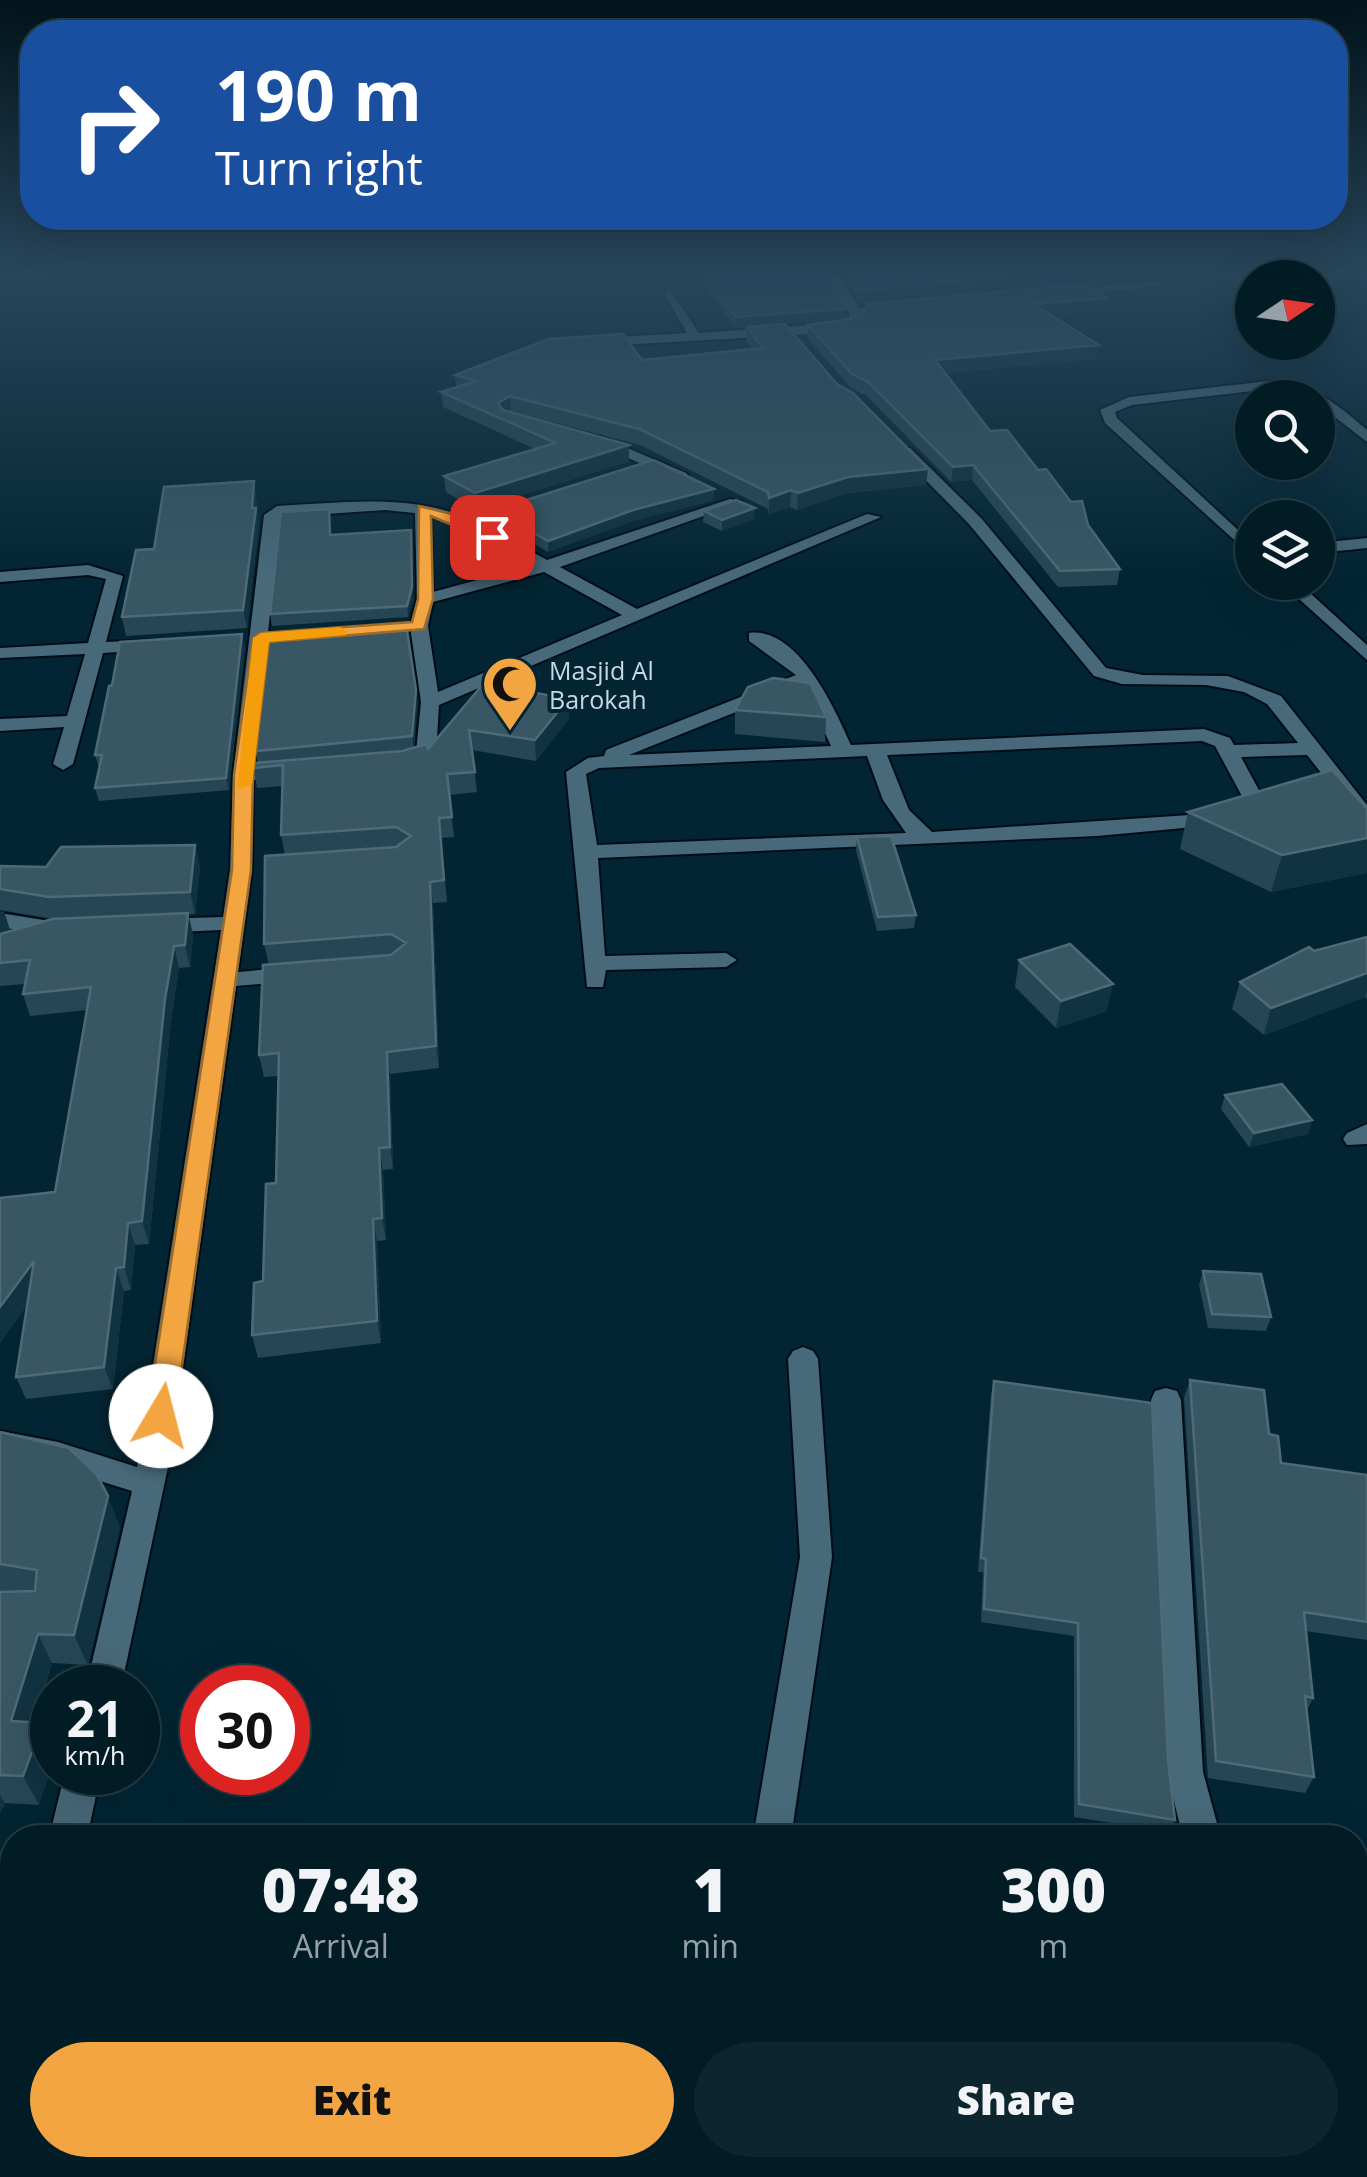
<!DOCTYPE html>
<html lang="en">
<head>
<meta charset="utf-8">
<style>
  :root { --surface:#021c26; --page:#0c252e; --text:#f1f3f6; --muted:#96a1a7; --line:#233a43; --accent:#f2a541 }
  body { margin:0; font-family:"Open Sans",sans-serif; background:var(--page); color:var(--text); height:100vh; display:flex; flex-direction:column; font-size:38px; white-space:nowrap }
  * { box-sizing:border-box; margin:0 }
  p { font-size:32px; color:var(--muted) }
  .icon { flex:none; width:55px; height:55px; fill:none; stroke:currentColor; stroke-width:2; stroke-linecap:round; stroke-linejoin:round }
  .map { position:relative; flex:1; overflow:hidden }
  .panel { position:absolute; left:0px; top:1825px; width:1368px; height:352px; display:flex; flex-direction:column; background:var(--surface); border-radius:40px 40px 0 0; box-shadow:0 10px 40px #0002,0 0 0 2px var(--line) }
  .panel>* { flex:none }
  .top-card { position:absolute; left:20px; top:20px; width:1328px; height:210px; border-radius:40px; box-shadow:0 10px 40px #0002,0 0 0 2px var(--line); background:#1a4fa0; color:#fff; overflow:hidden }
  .needle { width:65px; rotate:77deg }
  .buttons { position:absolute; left:1235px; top:260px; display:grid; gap:20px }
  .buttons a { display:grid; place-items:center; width:100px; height:100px; border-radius:50%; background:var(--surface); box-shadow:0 10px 40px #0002,0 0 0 2px var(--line); font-size:50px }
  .speed { position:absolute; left:30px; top:1665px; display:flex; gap:20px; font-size:50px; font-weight:700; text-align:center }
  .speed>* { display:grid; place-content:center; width:130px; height:130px; border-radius:50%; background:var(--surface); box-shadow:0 10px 40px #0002,0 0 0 2px var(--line); line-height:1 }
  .speed small { font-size:25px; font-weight:400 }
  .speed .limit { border:15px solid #d22; background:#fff; color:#111 }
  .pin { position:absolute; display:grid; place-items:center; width:85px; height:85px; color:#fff; margin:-42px; border-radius:20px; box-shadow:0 5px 15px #0006 }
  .me { position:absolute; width:110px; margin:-55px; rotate:8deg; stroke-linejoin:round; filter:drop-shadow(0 0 8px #0008) }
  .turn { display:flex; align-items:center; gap:35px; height:210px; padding:0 30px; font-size:45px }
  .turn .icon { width:130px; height:130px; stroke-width:2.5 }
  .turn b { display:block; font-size:70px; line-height:85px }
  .eta { display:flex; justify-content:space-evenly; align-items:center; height:170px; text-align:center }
  .eta b { font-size:60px; font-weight:800; line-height:70px }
  .cta { display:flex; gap:20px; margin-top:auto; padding:20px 30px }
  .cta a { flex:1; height:115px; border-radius:60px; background:var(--accent); color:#111; font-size:40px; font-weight:800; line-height:115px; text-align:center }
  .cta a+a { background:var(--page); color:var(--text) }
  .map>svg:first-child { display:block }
</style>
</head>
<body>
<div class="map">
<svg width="1367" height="2177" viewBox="0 0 1367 2177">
  <rect width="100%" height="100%" fill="#032533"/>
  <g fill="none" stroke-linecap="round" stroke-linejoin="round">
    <g stroke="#000d17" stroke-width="4">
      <path id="minor" d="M 826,274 L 838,274 L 859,308 L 897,303 L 903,307 L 862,315 L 861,327 L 847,332 L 601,346 L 595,342 L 601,338 L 687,333 L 664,294 L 670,290 L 699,333 L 850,322 L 849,312 Z
        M 1164,279 L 1160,286 L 1061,296 L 1055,292 Z
        M 1269,381 C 1315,387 1333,400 1367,430 L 1367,442 L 1318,404 L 1318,398 L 1269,389 L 1132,405 L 1115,412 L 1117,418 L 1252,543 L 1252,556 L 1105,423 L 1100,410 L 1129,397 Z
        M 599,436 L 686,473 L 688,476 L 676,479 L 594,443 L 592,440 Z
        M 900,448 L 910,448 L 981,518 L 1106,668 L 1143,675 L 1228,676 L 1281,696 L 1367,805 L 1367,824 L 1360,822 L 1307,755 L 1241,757 L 1273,816 L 1270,820 L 1097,836 L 598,858 L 605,956 L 726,953 L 737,960 L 726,967 L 606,970 L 603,987 L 587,987 L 566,772 L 588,758 L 604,756 L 606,750 L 796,675 L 749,641 L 749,633 C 798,626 835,709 851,745 L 1204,729 L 1230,738 L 1234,745 L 1298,743 L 1267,704 L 1244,692 L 1206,685 L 1122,684 L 1094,676 L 969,524 L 900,454 ZM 803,685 L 831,746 L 629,755 ZM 1202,741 L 1215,746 L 1250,811 L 932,832 L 909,810 L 887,755 ZM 867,756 L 883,800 L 906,833 L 597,845 L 586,774 L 599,768 Z
        M 730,499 L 743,502 L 560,567 L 637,609 L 867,514 L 881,517 L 439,705 L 436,755 L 408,768 L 398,762 L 416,752 L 421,702 L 410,626 L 417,599 L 415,513 L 385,510 L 280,517 L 254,768 L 288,765 L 298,771 L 288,777 L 253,780 L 252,869 L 238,972 L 295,967 L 307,974 L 295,981 L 236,986 L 171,1453 L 121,1688 L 86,1688 L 132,1491 L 58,1468 L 0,1457 L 0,1431 L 58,1442 L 137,1467 L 221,930 L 157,933 L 146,926 L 157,919 L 223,917 L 230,869 L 233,775 L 264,515 L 277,506 C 342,503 409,493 471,519 C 498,530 523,547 547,560 ZM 431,516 L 460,525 L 532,565 L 433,592 ZM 544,572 L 622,615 L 438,692 L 428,626 L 433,602 Z
        M 1367,538 L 1367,548 L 1318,553 L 1318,543 Z
        M 88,565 L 123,576 L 106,642 L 150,640 L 159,645 L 150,650 L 103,653 L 73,764 L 63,770 L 53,764 L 64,727 L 0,731 L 0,719 L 67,716 L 85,654 L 0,658 L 0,648 L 88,643 L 106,579 L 88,575 L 0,582 L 0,572 Z
        M 1280,582 L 1298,582 L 1367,645 L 1367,660 Z
        M 0,913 L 62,923 L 73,930 L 62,937 L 0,927 Z
        M 1367,1124 L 1367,1144 L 1347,1145 L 1343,1139 L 1347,1133 Z
        M 803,1347 L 813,1351 L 818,1359 L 832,1557 L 791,1838 L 753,1838 L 800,1557 L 788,1359 L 793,1351 Z
        M 1166,1388 L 1177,1391 L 1181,1400 L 1203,1772 L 1221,1838 L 1183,1838 L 1167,1772 L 1151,1400 L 1155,1391 Z
        M 65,1772 L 101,1772 L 87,1838 L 49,1838 Z
        M 12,2054 L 12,2145 L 0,2150 L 0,2059 Z
        M 686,2165 L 728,2165 L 727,2177 L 685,2177 Z"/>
    </g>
    <g stroke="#000d17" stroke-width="4">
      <path id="major" d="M 1367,1880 L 1367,1924 L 1355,1929 L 1355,1885 Z
        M 1367,2023 L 1367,2068 L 1355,2073 L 1355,2028 Z
        M 986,2165 L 1040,2165 L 1035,2177 L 981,2177 Z
        M 1177,2165 L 1230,2165 L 1225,2177 L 1172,2177 Z"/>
    </g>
    <use href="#minor" fill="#486979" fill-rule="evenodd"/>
    <use href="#major" fill="#4aa0c6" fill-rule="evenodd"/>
  </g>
  <path fill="#274655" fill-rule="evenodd" d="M 696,274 L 828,274 L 846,309 L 846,319 L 735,327 Z
    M 844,274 L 1070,274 L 1068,284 L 860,303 L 844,277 Z
    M 1103,311 L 1051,315 L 1099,345 L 1096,359 L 945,373 L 990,431 L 1038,470 L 1088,525 L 1120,569 L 1117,585 L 1058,587 L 972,480 L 951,482 L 867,396 L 851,388 L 807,338 L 808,325 Z
    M 747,327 L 837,384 L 928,469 L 926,485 L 847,493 L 797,510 L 790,507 L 769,514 L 768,509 L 640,445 L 511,411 L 629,461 L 476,510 L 446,492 L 444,476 L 535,449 L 443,407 L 441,392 L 456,387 L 455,375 L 642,360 L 752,349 L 746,341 Z
    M 254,481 L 259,525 L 247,628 L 126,636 L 122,617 L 154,549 Z
    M 714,500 L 633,521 L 548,552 L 496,521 L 495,510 Z
    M 329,509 L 331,535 L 411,530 L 413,599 L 408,617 L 272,626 L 270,614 Z
    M 704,511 L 754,519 L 722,531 L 703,522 Z
    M 245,646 L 229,790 L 99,801 L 95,788 L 99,768 L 95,755 L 112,685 Z
    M 484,683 L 568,699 L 569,719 L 536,761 L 472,750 L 477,792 L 449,795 L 454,837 L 441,838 L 447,902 L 433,903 L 439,1068 L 390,1074 L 393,1169 L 383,1170 L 386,1240 L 377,1241 L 381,1343 L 258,1358 L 252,1335 L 263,1281 L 276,1183 L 279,1076 L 264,1077 L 259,1055 L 269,965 L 264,944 L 285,855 L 281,835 L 282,786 L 257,788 L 253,768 L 258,763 L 256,751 L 417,702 L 414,748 L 428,749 ZM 410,749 L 402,751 L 320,758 Z
    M 735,710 L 826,717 L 825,742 L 735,734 Z
    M 1367,809 L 1367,873 L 1271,892 L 1180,849 L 1188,812 Z
    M 857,837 L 916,915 L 914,928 L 877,931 L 856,850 Z
    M 195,845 L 200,867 L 195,914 L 188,914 L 193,935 L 190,967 L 179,968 L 171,1021 L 149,1244 L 135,1245 L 131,1290 L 124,1291 L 113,1389 L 26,1399 L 16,1377 L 27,1305 L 0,1343 L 0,1198 L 55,1192 L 87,1010 L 30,1016 L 23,994 L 25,984 L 0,986 L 0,910 L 10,931 L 53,919 L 0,910 L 0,866 L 46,867 Z
    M 1367,937 L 1367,999 L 1365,997 L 1264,1035 L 1232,1009 L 1240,982 L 1314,951 Z
    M 1019,960 L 1107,1011 L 1056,1028 L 1015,987 Z
    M 1225,1095 L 1312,1120 L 1308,1134 L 1249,1147 L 1221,1109 Z
    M 1203,1271 L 1271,1317 L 1266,1331 L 1208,1328 L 1199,1285 Z
    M 1190,1380 L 1269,1434 L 1281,1463 L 1367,1475 L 1367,1640 L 1306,1631 L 1313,1698 L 1306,1712 L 1314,1777 L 1305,1793 L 1208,1778 L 1184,1398 Z
    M 994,1381 L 1168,1760 L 1175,1820 L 1170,1832 L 1074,1817 L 1074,1636 L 981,1622 L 983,1572 L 978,1572 L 991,1394 Z
    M 0,1432 L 120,1527 L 88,1665 L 52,1663 L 35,1723 L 39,1805 L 5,1803 L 0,1813 Z"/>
  <path fill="#113241" d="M 1040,274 L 1070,274 L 1068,284 L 860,303 L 861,290 Z
    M 1105,298 L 1103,311 L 1032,317 L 1033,304 Z
    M 846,309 L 846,319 L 735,327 L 735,317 Z
    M 1099,345 L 1096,359 L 934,374 L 935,360 Z
    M 510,396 L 511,411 L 499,418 L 498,403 Z
    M 629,445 L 629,461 L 476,510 L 475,493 Z
    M 973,465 L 972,480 L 951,482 L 953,467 Z
    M 928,469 L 926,485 L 847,493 L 797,510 L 798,493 L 848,477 Z
    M 254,481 L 259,525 L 247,628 L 243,610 Z
    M 714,489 L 714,500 L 633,521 L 548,552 L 548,541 L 633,510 Z
    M 791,490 L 790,507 L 769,514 L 769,498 Z
    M 755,508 L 754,519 L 722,531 L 722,520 Z
    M 411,530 L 413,599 L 408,617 L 407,606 Z
    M 242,634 L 245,646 L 229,790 L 226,778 Z
    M 416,690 L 417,702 L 414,749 L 412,736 Z
    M 568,699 L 569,719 L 536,761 L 535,740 Z
    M 1367,838 L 1367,873 L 1271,892 L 1282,855 Z
    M 195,845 L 200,867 L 195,914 L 190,892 Z
    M 430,882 L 433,903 L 439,1068 L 436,1046 Z
    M 4,911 L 11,933 L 0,937 L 0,912 Z
    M 188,913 L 193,935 L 190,967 L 185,945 Z
    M 174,946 L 179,968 L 171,1021 L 149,1244 L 142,1221 L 165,999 Z
    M 1367,973 L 1367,990 L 1365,997 L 1264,1035 L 1271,1008 Z
    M 1113,984 L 1107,1011 L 1056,1028 L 1061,1001 Z
    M 387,1052 L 390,1074 L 393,1169 L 390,1147 Z
    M 1312,1120 L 1308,1134 L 1249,1147 L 1254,1133 Z
    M 379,1148 L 383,1170 L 386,1240 L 382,1218 Z
    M 373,1219 L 377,1241 L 381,1343 L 377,1321 Z
    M 128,1223 L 135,1245 L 131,1290 L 124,1267 Z
    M 34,1261 L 42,1284 L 0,1343 L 0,1307 Z
    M 116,1268 L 124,1291 L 113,1389 L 104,1367 Z
    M 108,1496 L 120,1527 L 88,1665 L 74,1635 Z
    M 38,1634 L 52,1663 L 26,1750 L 11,1721 Z
    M 43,1723 L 52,1742 L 52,1767 L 39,1805 L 23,1776 Z
    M 0,1795 L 5,1803 L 0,1813 Z
    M 12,1914 L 12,1990 L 0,2027 L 0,1950 Z
    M 147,2165 L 171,2165 L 169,2177 L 144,2177 Z"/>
  <path fill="#385664" stroke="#4e6a77" stroke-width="2.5" d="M 703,274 L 828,274 L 846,309 L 735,317 Z
    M 851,274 L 1040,274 L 861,290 Z
    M 1087,284 L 1105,298 L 1033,304 L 1099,345 L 935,360 L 990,431 L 1007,430 L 1038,470 L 1046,469 L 1071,502 L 1082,501 L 1088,525 L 1120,569 L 1060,571 L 973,465 L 953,467 L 868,382 L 852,374 L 808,325 L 863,317 L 867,304 Z
    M 785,324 L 837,384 L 853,393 L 928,469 L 848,477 L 798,493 L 791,490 L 769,498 L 768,492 L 639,429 L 510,396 L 498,403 L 503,410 L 629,445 L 475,493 L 444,476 L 556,443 L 441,392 L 476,381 L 455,375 L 549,339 L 623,334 L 642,360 L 763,348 L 747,327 Z
    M 653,460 L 714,489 L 633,510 L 548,541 L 495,510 Z
    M 254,481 L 252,508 L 256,508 L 243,610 L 122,617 L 136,550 L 154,549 L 164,487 Z
    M 736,500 L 755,508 L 722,520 L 704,511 Z
    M 329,509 L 330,535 L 411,530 L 412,587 L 407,606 L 270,614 L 281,512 Z
    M 406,624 L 416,690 L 412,736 L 256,751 L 268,633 Z
    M 242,634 L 226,778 L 95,788 L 102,755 L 95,755 L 109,686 L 112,685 L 120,642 Z
    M 773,678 L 810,683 L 826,717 L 735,710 L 748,687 Z
    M 484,683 L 568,699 L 535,740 L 469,730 L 475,772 L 447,774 L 452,817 L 439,818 L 444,880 L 430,882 L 436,1046 L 387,1052 L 390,1147 L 379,1148 L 382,1218 L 373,1219 L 377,1321 L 252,1335 L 254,1283 L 263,1281 L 266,1184 L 276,1183 L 279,1053 L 259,1055 L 263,965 L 391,955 L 406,943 L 391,934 L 264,944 L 265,856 L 396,847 L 411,836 L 396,827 L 281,835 L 283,765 L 253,768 L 253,763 L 402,751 L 427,744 L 428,749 Z
    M 1332,770 L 1367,809 L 1367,838 L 1282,855 L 1188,812 Z
    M 891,836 L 916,915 L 878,917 L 857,837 Z
    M 195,845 L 190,892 L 49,897 L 0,889 L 0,866 L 46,867 L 61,847 Z
    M 188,913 L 185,945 L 174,946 L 165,999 L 142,1221 L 128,1223 L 124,1267 L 116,1268 L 104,1367 L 16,1377 L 34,1261 L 0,1307 L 0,1198 L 55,1192 L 91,987 L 23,994 L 30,960 L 0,963 L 0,934 L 52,919 Z
    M 1367,937 L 1367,973 L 1271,1008 L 1240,982 L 1309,947 L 1314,951 Z
    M 1070,944 L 1113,984 L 1061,1001 L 1019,960 Z
    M 1282,1084 L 1312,1120 L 1254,1133 L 1225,1095 Z
    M 1203,1271 L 1261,1274 L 1271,1317 L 1212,1314 Z
    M 1190,1380 L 1264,1390 L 1269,1434 L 1278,1436 L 1281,1463 L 1367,1475 L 1367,1622 L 1304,1612 L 1313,1698 L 1305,1696 L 1314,1777 L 1216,1761 Z
    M 994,1381 L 1152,1403 L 1168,1760 L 1175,1820 L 1079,1804 L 1078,1623 L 984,1609 L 986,1559 L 981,1558 Z
    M 0,1432 L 69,1448 L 97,1475 L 108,1496 L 74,1635 L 38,1634 L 11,1721 L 43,1723 L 23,1776 L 0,1775 L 0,1592 L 35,1591 L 37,1570 L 0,1564 Z
    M 0,1864 L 12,1865 L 12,1914 L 0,1950 Z
    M 74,2165 L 147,2165 L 144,2177 L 71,2177 Z"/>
  <linearGradient id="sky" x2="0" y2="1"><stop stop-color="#02141c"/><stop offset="0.47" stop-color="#28465b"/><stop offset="1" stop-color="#28465b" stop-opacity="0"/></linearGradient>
  <rect width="1367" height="579" fill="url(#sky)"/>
  <path fill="#f2a541" stroke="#9d6b2a" stroke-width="2.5" d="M 419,506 L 472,519 L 500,537 L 487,540 L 431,516 L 433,599 L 424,629 L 269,642 L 253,775 L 251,870 L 175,1416 L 171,1424 L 151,1424 L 147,1416 L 232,870 L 234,775 L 253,638 L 261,633 L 412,622 L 418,599 Z"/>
  <path fill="#f59e0b" d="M 340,627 L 348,632 L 346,635 L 269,642 L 252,785 L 237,789 L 253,638 L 261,633 Z"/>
  <defs>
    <g id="mosque-pin" transform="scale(2.875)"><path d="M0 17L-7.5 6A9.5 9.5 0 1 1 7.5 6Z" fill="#f2a541" stroke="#032533"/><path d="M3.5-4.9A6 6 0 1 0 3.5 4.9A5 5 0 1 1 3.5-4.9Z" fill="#111"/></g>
  </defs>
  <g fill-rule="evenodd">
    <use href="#mosque-pin" x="510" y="684"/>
  </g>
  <g text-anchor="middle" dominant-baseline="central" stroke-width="8" stroke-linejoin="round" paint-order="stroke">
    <g font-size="25" fill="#c6d8e1" stroke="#032533" text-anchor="start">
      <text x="549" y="670">Masjid Al<tspan x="549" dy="29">Barokah</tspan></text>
    </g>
  </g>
</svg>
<div class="buttons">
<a><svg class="needle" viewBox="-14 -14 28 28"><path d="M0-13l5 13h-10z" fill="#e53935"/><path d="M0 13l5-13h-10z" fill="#96a1a7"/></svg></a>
<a><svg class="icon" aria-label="search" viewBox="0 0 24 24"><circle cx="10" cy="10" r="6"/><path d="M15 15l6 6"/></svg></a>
<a><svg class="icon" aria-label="layers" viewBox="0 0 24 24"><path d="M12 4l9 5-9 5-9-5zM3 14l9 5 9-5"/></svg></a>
</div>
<div class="speed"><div>21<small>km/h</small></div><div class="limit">30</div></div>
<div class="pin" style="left:492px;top:537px;background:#d93025"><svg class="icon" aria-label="arrive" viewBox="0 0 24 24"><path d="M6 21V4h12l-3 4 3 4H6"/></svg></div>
<svg class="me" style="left:161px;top:1416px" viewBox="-20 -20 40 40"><circle r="19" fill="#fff"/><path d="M0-13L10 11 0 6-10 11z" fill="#f2a541"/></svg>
<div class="top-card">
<div class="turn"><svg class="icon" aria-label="right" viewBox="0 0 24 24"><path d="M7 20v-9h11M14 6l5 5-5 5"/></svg><div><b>190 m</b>Turn right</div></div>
</div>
<section class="panel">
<div class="eta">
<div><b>07:48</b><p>Arrival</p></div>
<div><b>1</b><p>min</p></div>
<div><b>300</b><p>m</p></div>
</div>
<div class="cta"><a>Exit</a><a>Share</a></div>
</section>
</div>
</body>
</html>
